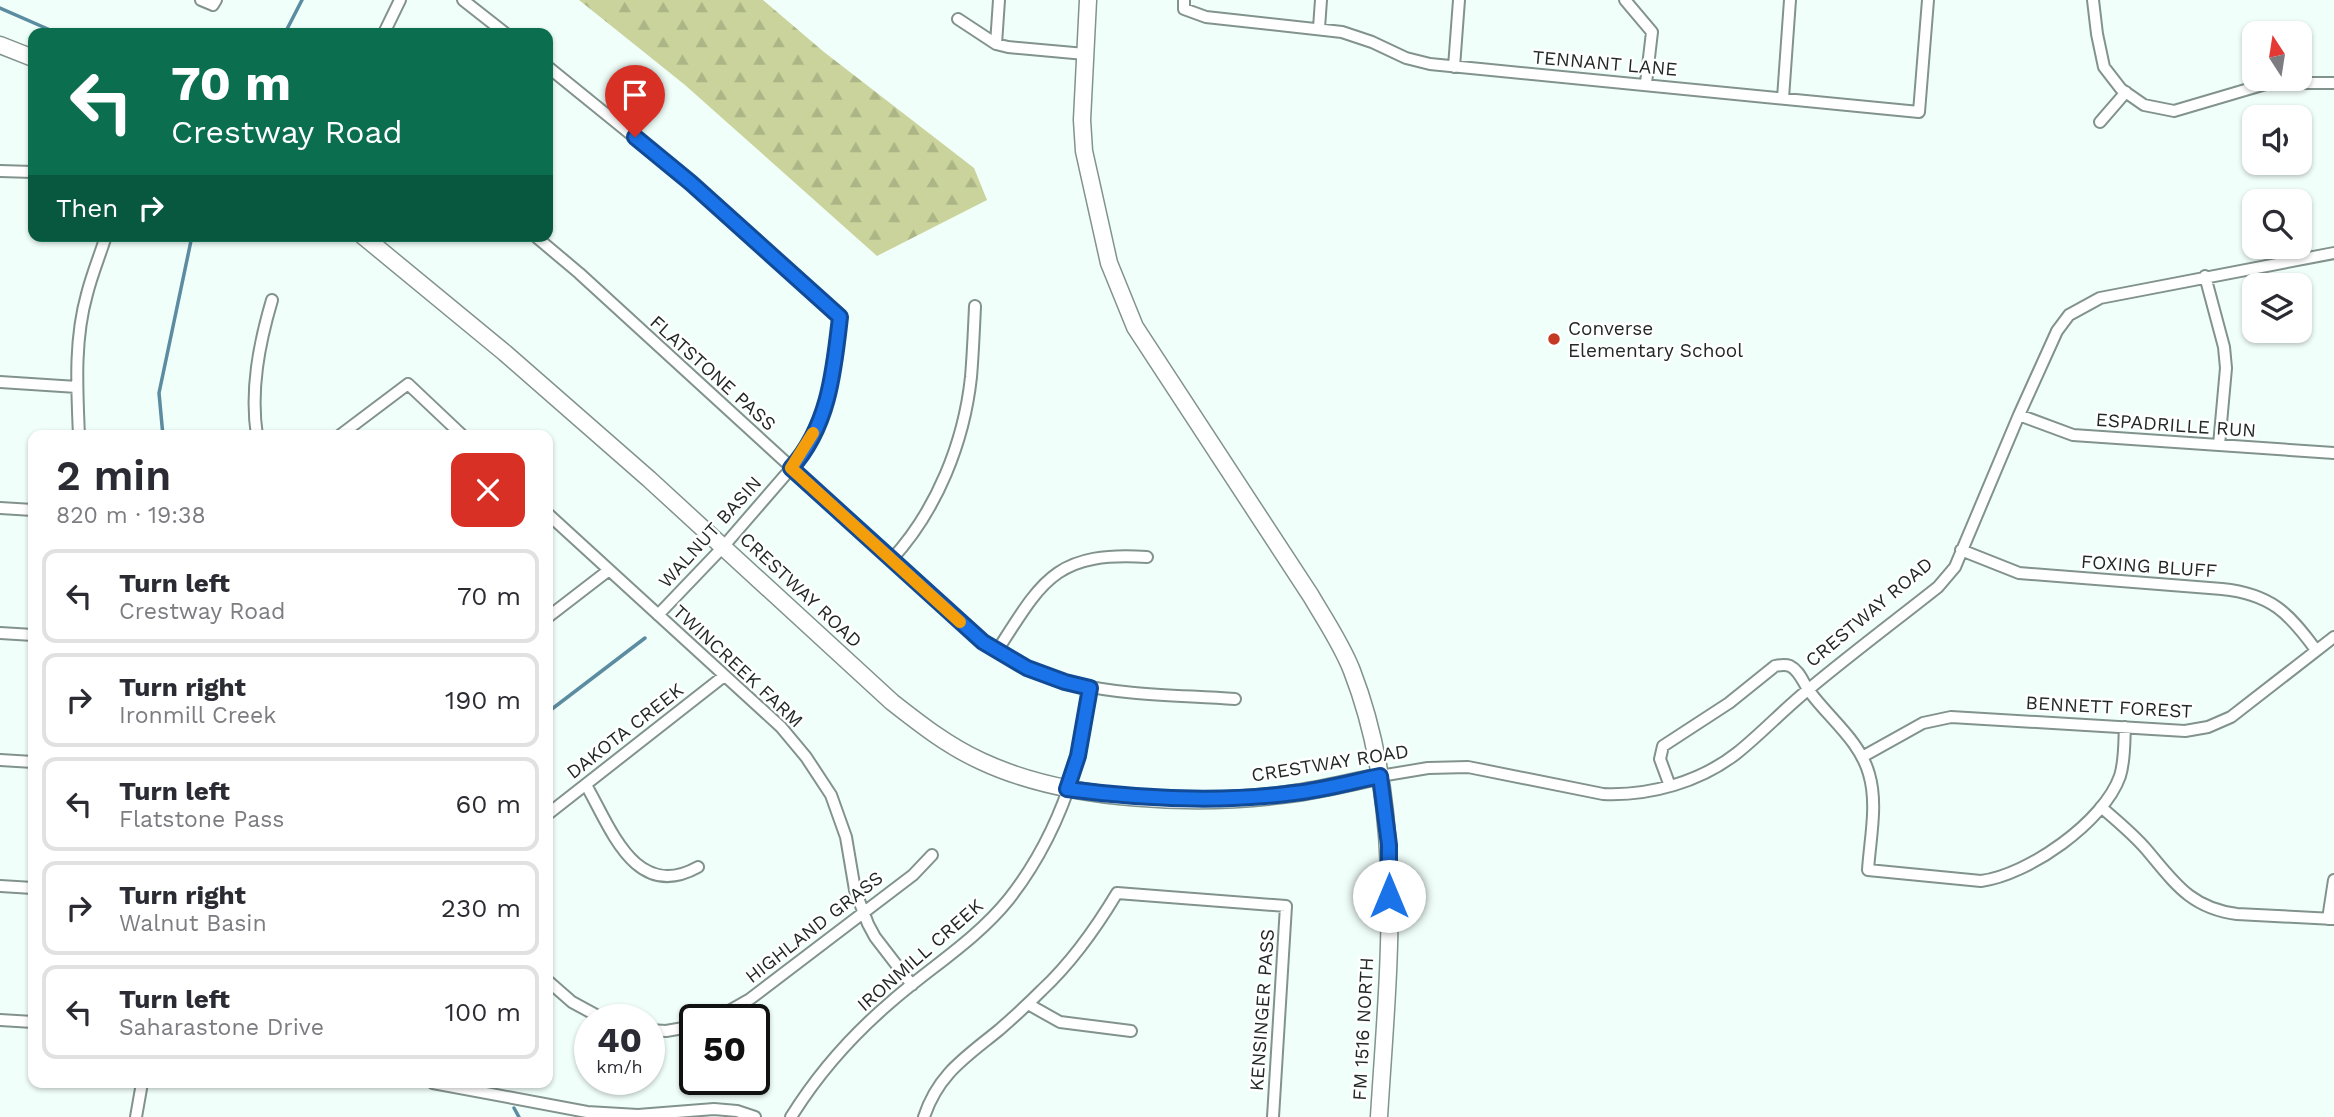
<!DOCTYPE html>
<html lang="en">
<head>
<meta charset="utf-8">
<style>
  :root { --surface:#fff; --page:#f2f2f3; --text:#2b2b33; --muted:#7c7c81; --line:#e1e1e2 }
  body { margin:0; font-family:"Work Sans",sans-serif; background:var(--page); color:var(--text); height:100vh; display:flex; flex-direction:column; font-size:26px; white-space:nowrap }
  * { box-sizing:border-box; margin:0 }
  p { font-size:23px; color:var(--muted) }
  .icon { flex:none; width:38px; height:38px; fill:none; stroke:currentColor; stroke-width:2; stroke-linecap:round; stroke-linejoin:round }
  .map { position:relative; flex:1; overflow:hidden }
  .side { position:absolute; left:28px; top:430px; width:525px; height:658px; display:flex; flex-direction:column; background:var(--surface); border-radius:14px; box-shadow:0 2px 5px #0004 }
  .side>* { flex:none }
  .banner { position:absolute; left:28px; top:28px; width:525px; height:214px; border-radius:14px; box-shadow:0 2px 5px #0004; background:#0b6e4f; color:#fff; overflow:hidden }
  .needle { width:46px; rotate:348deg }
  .tools { position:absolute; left:2242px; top:21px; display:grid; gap:14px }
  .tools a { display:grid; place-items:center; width:70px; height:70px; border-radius:14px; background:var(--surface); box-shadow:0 2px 5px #0004; font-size:35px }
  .speed { position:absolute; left:574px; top:1004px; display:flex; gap:14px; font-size:35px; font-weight:700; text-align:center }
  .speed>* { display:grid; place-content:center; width:91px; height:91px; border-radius:50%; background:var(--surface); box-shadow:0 2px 5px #0004; line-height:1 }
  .speed small { font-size:18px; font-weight:400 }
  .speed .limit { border:4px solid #111; border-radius:10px; background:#fff; color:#111 }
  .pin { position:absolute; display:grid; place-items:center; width:60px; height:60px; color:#fff; margin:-72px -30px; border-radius:50% 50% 50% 0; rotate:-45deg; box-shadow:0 0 7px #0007 }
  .pin .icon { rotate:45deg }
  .me { position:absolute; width:77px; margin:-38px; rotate:0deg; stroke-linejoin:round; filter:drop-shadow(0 0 5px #0008) }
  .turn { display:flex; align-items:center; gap:24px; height:147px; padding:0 28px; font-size:32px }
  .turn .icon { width:91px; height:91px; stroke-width:2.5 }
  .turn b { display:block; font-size:49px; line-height:60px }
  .then { display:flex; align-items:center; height:66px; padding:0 28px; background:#0003; gap:14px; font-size:26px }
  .round { display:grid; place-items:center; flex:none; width:74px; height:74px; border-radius:14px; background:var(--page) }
  .headline { display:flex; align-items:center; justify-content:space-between; height:119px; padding:0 28px }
  h1 { font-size:42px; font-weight:600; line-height:52px }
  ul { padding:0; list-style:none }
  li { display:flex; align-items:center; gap:21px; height:94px; margin:0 14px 10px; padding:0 14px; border:4px solid var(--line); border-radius:14px }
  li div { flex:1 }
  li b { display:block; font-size:26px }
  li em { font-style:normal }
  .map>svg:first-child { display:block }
</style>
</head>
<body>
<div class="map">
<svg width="2334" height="1117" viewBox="0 0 2334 1117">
  <defs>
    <pattern id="forest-firs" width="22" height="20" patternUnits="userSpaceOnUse" patternTransform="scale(1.75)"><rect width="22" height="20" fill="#c9d39b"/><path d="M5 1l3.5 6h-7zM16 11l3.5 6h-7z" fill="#acb585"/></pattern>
  </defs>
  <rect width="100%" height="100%" fill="#f1fffa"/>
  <path fill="url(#forest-firs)" d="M 579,0 L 763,0 L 824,52 L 974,168 L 987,200 L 877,256 L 685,85 Z"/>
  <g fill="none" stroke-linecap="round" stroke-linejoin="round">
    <path stroke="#5b8ca1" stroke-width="3.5" d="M 0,8 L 57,33
      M 285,33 L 302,0
      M 163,436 L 159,393 L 192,236
      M 548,712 L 645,638
      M 500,1083 L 500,1084
      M 514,1108 L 519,1117"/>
    <g stroke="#82928d" stroke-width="14">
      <path id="street" d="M 201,0 L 213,5 L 216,0
        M 463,0 L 505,33
        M 1184,0 L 1184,9 L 1206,17 L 1342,32 L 1372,42 L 1406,58 L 1430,64 L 1919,112 L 1928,0
        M 1625,0 L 1652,32 L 1646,83
        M 2093,0 L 2097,34 L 2104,67 L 2121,89 L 2144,105 L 2174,111 L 2269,83 L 2334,83
        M 958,19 L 996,44 L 1008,47 L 1085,54
        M 1319,28 L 1321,0
        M 384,33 L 400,0
        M 996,44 L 999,0
        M 548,67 L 691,183 L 840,317 L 828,397 L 808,444 L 794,465 L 723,547 L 658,615
        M 1454,67 L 1459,0
        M 1783,98 L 1790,0
        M 2100,122 L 2126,92
        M 0,171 L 33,172
        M 535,236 L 579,273 L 967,628 C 1048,699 1134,692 1235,699
        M 2205,276 L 2224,347 L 2226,368 L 2219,445
        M 0,382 L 77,387
        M 2019,415 L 2073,435 L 2334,453
        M 79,436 C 77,388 74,340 87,294 C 92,274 100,255 106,236
        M 257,436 C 250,390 259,344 272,300
        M 339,436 L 408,384 L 463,436
        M 0,508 L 33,510
        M 548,514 L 781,727 L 806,757 L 831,795 L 846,837 L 855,890 L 868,924 L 875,937 L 912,985
        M 1961,550 L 2019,573 L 2222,589 C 2271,594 2289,613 2316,650
        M 892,559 C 937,510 964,442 971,377 C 973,353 974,329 975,306
        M 548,617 L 609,570
        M 0,633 L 33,635
        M 997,651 C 1042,581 1055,551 1147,557
        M 1862,757 L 1923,723 L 1951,717 L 2185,731 L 2208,727 L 2231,717 L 2334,637
        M 0,760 L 33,762
        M 1380,776 L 1428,768 L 1468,767 L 1603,794 C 1650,796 1700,782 1737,753 C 1762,733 1784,709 1809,689 C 1851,654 1895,621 1938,587 L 1955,567 L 2019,415 L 2057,331 L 2069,315 L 2100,298 L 2334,253
        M 586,785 C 611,828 635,902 698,867
        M 1670,786 L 1660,759 L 1663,746 L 1729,703 L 1775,666 C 1780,665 1785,664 1790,666 C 1800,671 1803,683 1810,692 C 1829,718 1860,741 1869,774 C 1878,804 1870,839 1868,870 L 1981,881 C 2028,875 2104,822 2120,776 C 2125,760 2124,743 2125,727
        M 2101,807 C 2116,820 2132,833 2146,849 C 2174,882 2190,908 2237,914 L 2334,919
        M 548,814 L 724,676
        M 0,886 L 33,888
        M 2328,919 L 2334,880
        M 548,981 L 572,1002 L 605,1020
        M 1028,1004 L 1060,1022 L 1131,1031
        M 0,1020 L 33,1022
        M 713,1020 L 750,999 L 913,875 L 932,855
        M 649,1030 L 666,1031 L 695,1026
        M 433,1083 L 587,1112 L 638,1115 L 714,1109 L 737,1111 L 755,1117
        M 136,1117 L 142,1083
        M 791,1117 C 819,1072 852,1035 892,1001 C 931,967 976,940 1009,899 C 1038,862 1060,817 1074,772 C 1083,745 1085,716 1090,688
        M 924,1117 C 938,1074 966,1057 999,1030 C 1014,1017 1028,1004 1042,990 C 1072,962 1096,928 1117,893 L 1286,906 L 1273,1117"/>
    </g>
    <g stroke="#82928d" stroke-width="19">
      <path id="secondary" d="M 1088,0 L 1082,120 L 1084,151 L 1109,263 L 1135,327 L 1311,596 C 1325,620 1342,645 1352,671 C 1407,813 1388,969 1379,1117
        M 0,45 L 33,58
        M 363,236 L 505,353 L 649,479 L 892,702 C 920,724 948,746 981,761 C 1068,802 1201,807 1296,793 C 1324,789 1352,782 1380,776"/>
    </g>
    <use href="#street" stroke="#fff" stroke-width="10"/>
    <use href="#secondary" stroke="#fff" stroke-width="16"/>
  </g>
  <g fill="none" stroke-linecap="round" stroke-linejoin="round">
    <g stroke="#114b97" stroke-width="18">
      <path id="route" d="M 635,137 L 691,183 L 840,317 C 834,370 829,426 791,468 L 983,642 L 1027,668 L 1065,682 L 1090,688 L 1078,756 L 1067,789 C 1143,799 1219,803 1294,793 C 1323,790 1351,782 1380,776 L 1389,845 L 1389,896"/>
    </g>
    <use href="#route" stroke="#1a73e8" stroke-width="12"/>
    <path stroke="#f59e0b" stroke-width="12" d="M 813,433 L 791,468 L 960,622"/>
  </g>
  <circle fill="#c43923" stroke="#fff" stroke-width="2.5" cx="1554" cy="339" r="7"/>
  <g text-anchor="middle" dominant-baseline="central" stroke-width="5" stroke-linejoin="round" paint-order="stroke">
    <g font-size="19" fill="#212826" stroke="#fff">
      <text transform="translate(1605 63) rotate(5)">TENNANT LANE</text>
      <text transform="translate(713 373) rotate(42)">FLATSTONE PASS</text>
      <text transform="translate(2176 425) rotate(4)">ESPADRILLE RUN</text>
      <text transform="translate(710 532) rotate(-48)">WALNUT BASIN</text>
      <text transform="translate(2149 566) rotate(4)">FOXING BLUFF</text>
      <text transform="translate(801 590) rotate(43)">CRESTWAY ROAD</text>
      <text transform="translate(1869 612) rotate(-40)">CRESTWAY ROAD</text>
      <text transform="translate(738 666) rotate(43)">TWINCREEK FARM</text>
      <text transform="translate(2109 707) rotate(3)">BENNETT FOREST</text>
      <text transform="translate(625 731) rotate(-38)">DAKOTA CREEK</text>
      <text transform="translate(1330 763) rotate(-9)">CRESTWAY ROAD</text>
      <text transform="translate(814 927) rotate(-38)">HIGHLAND GRASS</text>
      <text transform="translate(920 955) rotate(-41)">IRONMILL CREEK</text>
      <text transform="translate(1262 1010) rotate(-86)">KENSINGER PASS</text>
      <text transform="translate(1363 1029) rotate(-87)">FM 1516 NORTH</text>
    </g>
    <g font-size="19" fill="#212826" stroke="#fff" text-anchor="start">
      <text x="1568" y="328">Converse<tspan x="1568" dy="22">Elementary School</tspan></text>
    </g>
  </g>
</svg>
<div class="tools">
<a><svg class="needle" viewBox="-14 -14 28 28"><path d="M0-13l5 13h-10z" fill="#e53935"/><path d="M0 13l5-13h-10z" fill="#7c7c81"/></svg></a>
<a><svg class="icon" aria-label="sound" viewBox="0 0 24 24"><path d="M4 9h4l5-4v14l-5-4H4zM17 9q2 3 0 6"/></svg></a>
<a><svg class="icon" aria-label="search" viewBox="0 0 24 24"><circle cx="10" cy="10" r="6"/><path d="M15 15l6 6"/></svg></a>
<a><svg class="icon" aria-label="layers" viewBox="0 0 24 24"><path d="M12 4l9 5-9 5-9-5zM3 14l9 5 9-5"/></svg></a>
</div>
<div class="speed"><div>40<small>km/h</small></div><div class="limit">50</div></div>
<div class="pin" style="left:635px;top:137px;background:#d93025"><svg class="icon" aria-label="arrive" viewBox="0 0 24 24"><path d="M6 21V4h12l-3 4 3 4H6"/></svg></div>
<svg class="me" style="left:1389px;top:896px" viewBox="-20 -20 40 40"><circle r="19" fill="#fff"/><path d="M0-13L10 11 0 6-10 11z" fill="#1a73e8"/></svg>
<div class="banner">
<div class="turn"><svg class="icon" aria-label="left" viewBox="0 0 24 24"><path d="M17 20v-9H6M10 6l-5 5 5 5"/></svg><div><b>70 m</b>Crestway Road</div></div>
<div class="then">Then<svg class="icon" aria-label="right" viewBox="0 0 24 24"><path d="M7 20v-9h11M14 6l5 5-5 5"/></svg></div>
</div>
<section class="side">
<div class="headline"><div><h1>2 min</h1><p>820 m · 19:38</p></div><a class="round" style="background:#d93025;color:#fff"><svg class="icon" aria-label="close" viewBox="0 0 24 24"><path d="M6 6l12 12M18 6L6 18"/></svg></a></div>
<ul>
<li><svg class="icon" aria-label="left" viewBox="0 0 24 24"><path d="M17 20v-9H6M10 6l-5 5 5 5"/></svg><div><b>Turn left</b><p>Crestway Road</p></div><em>70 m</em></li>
<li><svg class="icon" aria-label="right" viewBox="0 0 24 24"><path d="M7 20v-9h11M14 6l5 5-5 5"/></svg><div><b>Turn right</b><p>Ironmill Creek</p></div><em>190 m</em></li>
<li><svg class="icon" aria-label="left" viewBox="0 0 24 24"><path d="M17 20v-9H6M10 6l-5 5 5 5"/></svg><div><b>Turn left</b><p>Flatstone Pass</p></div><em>60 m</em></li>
<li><svg class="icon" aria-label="right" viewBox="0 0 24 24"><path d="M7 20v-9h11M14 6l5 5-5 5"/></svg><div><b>Turn right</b><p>Walnut Basin</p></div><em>230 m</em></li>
<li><svg class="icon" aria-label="left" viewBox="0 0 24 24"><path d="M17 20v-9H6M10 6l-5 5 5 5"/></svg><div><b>Turn left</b><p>Saharastone Drive</p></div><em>100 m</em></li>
</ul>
</section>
</div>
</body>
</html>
